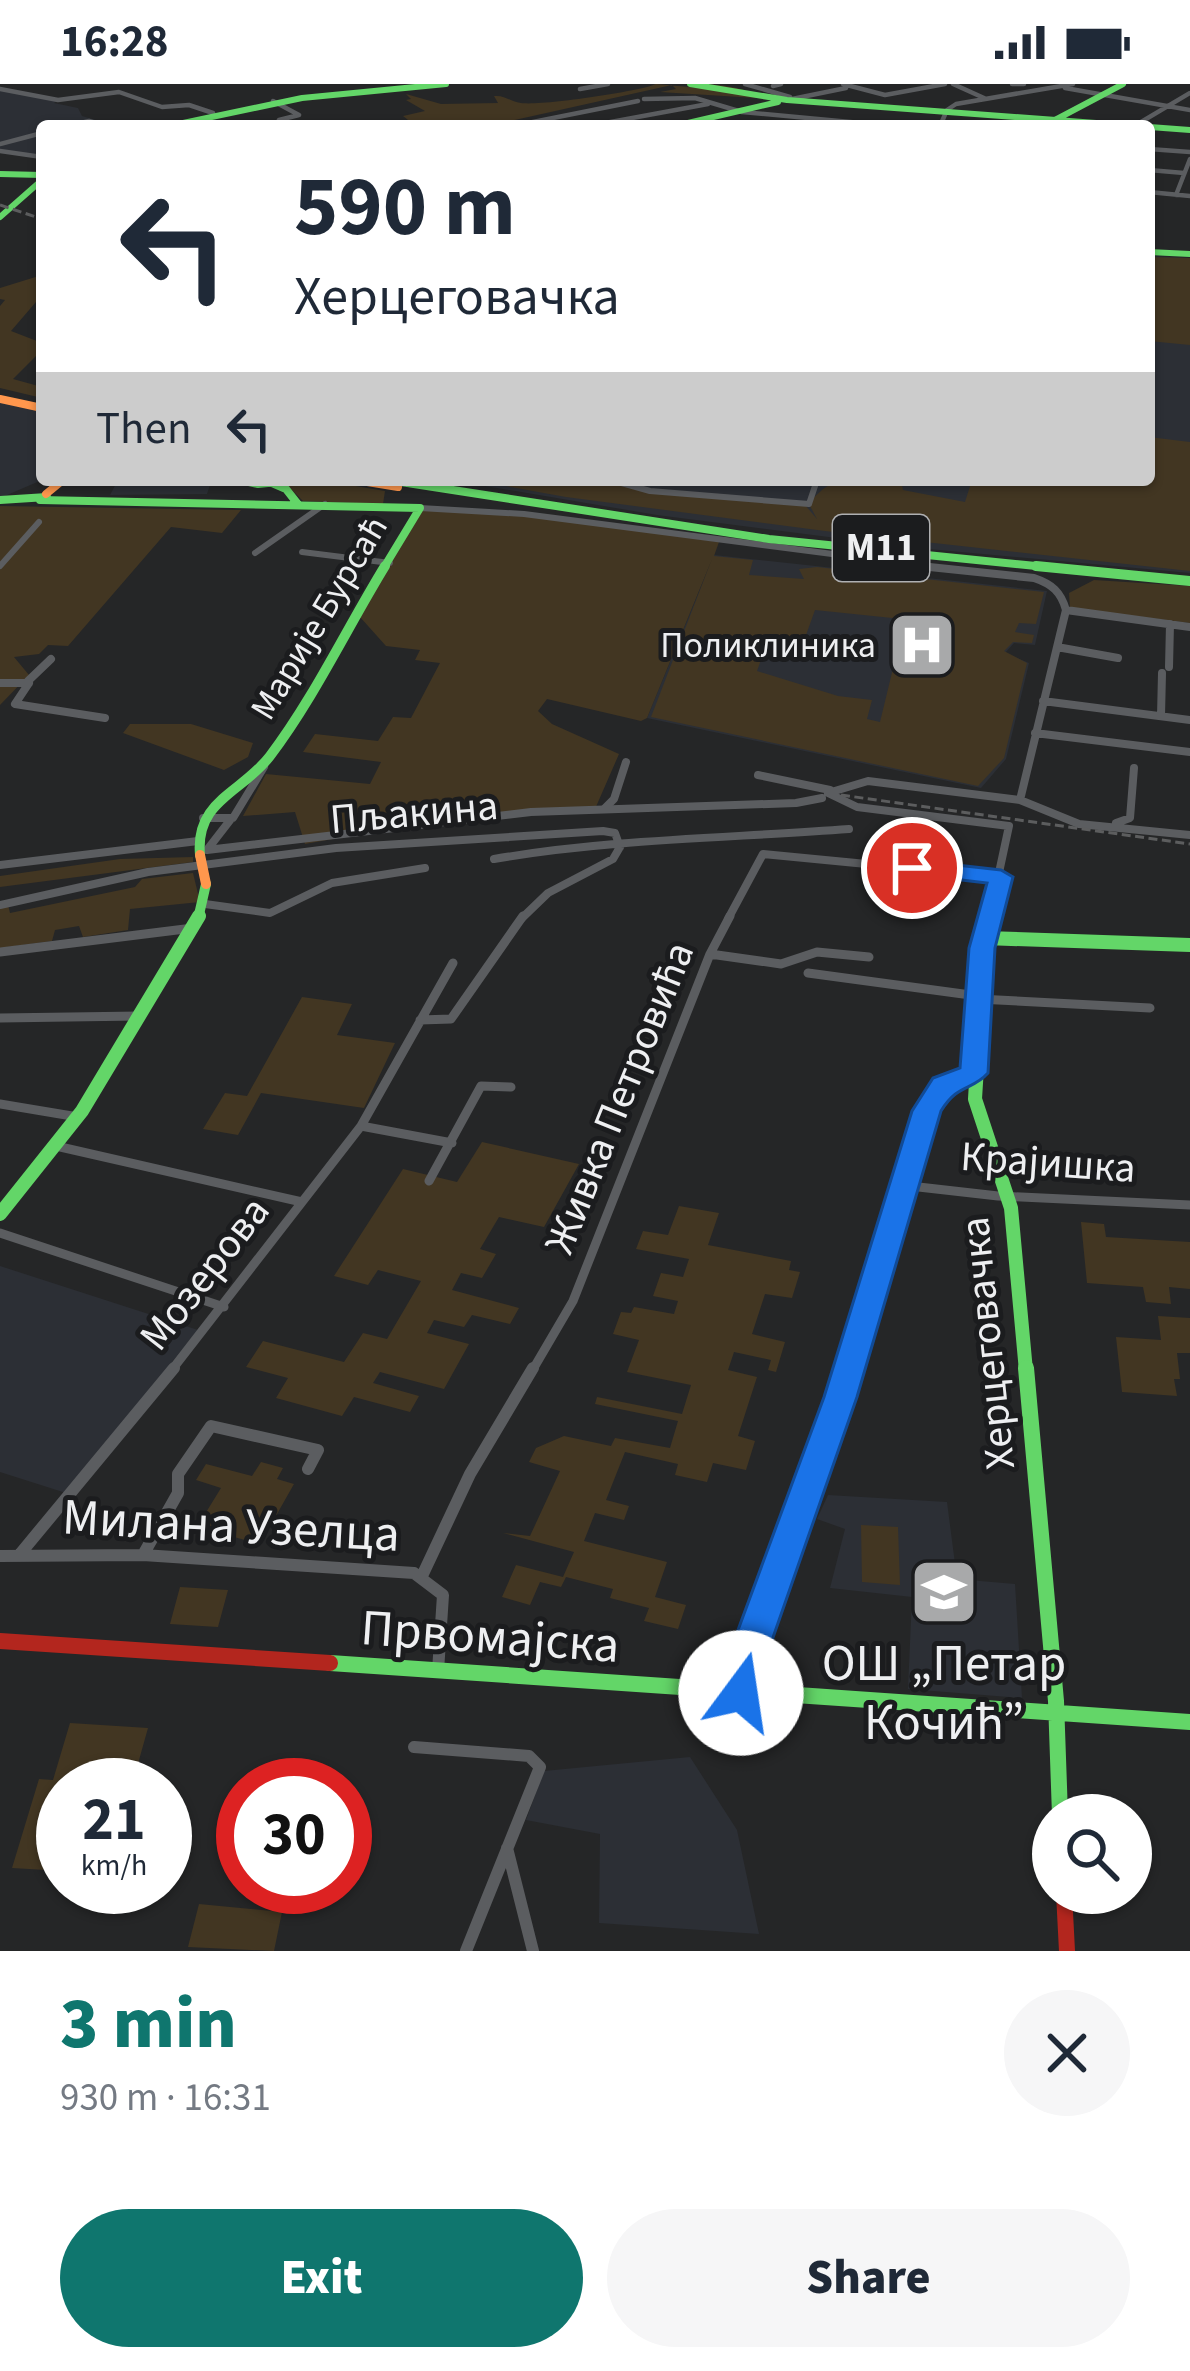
<!DOCTYPE html>
<html lang="en">
<head>
<meta charset="utf-8">
<style>
  :root { --surface:#fff; --page:#f6f6f7; --text:#1f2937; --muted:#747a83; --accent:#0f766e }
  body { margin:0; font-family:"Source Sans 3",sans-serif; background:var(--page); color:var(--text); height:100vh; display:flex; flex-direction:column; font-size:45px; white-space:nowrap }
  * { box-sizing:border-box; margin:0 }
  p { font-size:39px; color:var(--muted) }
  .icon { flex:none; width:66px; height:66px; fill:none; stroke:currentColor; stroke-width:2; stroke-linecap:round; stroke-linejoin:round }
  .map { position:relative; height:1867px; overflow:hidden }
  .details { display:flex; flex-direction:column; background:var(--surface); flex:1 }
  .details>* { flex:none }
  .hud { position:absolute; left:36px; top:36px; width:1119px; height:366px; border-radius:12px; box-shadow:0 3px 9px #0004; background:#fff; color:var(--text); overflow:hidden }
  .fabs { position:absolute; left:1032px; top:1710px; display:grid; gap:24px }
  .fabs a { display:grid; place-items:center; width:120px; height:120px; border-radius:50%; background:var(--surface); box-shadow:0 3px 9px #0004; font-size:60px }
  .speed { position:absolute; left:36px; top:1674px; display:flex; gap:24px; font-size:60px; font-weight:700; text-align:center }
  .speed>* { display:grid; place-content:center; width:156px; height:156px; border-radius:50%; background:var(--surface); box-shadow:0 3px 9px #0004; line-height:1 }
  .speed small { font-size:30px; font-weight:400 }
  .speed .limit { border:18px solid #d22; background:#fff; color:#111 }
  .pin { position:absolute; display:grid; place-items:center; width:102px; height:102px; color:#fff; margin:-51px; border:6px solid #fff; border-radius:50%; box-shadow:0 3px 12px #0007 }
  .me { position:absolute; width:132px; margin:-66px; rotate:14deg; stroke-linejoin:round; filter:drop-shadow(0 0 9px #0008) }
  .turn { display:flex; align-items:center; gap:42px; height:252px; padding:0 60px; font-size:54px }
  .turn .icon { width:156px; height:156px; stroke-width:2.5 }
  .turn b { display:block; font-size:84px; line-height:102px }
  .then { display:flex; align-items:center; height:114px; padding:0 60px; background:#0003; gap:24px; font-size:45px }
  .round { display:grid; place-items:center; flex:none; width:126px; height:126px; border-radius:63px; background:var(--page) }
  .summary { display:flex; align-items:center; justify-content:space-between; height:204px; padding:0 60px }
  h1 { font-size:72px; font-weight:800; line-height:90px; color:var(--accent) }
  .action { display:flex; gap:24px; margin-top:auto; padding:24px 60px }
  .action a { flex:1; height:138px; border-radius:72px; background:var(--accent); color:#fff; font-size:48px; font-weight:800; line-height:138px; text-align:center }
  .action a+a { background:var(--page); color:var(--text) }
  .status { display:flex; justify-content:space-between; align-items:center; height:84px; padding:0 60px; background:var(--surface); direction:ltr }
  .status svg { height:33px; fill:currentColor }
  .map>svg:first-child { display:block }
</style>
</head>
<body>
<div class="status"><b>16:28</b><svg viewBox="0 0 49 12"><path d="M0 12V9h3v3zM5 12V6h3v6zM10 12V3h3v9zM15 12V0h3v12zM26 1h20v11H26zM47 4h2v5h-2z"/></svg></div>
<div class="map">
<svg width="1190" height="1867" viewBox="0 0 1190 1867">
  <rect width="100%" height="100%" fill="#252627"/>
  <path fill="#2c2f35" d="M 0,5 L 57,17 L 54,19 L 78,24 L 82,32 L 116,42 L 42,42 L 42,75 L 0,68 Z
    M 1149,172 L 1190,174 L 1190,489 L 907,463 L 657,431 L 450,396 L 1149,396 Z
    M 0,317 L 42,326 L 42,396 L 0,414 Z
    M 118,396 L 199,396 L 198,400 L 210,401 L 207,410 L 110,411 Z
    M 714,471 L 1047,507 L 1035,561 L 1014,559 L 1005,569 L 1029,579 L 1006,675 L 981,704 L 647,634 Z
    M 0,1182 L 198,1246 L 66,1409 L 0,1388 Z
    M 828,1411 L 947,1418 L 957,1495 L 1015,1500 L 1022,1614 L 908,1605 L 912,1513 L 830,1504 L 845,1445 L 817,1435 Z
    M 690,1673 L 737,1746 L 759,1850 L 599,1839 L 600,1750 L 526,1736 L 544,1687 Z"/>
  <path fill="#423622" fill-rule="evenodd" d="M 656,0 L 711,5 L 696,0 C 733,0 743,6 771,15 L 660,8 L 676,5 L 672,1 L 488,42 L 401,42 L 412,39 L 403,32 L 425,27 L 406,16 L 411,15 L 406,10 L 441,20 L 498,19 L 494,12 C 506,11 510,18 521,19 C 542,22 641,7 656,0 Z
    M 1149,173 L 1190,174 L 1190,261 L 1149,257 Z
    M 42,191 L 38,205 L 42,211 L 11,247 L 42,259 L 42,266 L 13,295 L 42,303 L 42,314 L 0,304 L 0,222 L 5,216 L 0,215 L 0,204 Z
    M 1149,353 L 1190,358 L 1190,487 L 825,447 L 566,413 L 472,396 L 604,396 L 643,407 L 805,421 L 817,435 L 809,420 C 835,385 862,396 902,401 L 903,406 L 965,418 L 972,396 L 1149,396 Z
    M 332,398 L 385,407 L 383,420 L 303,417 L 288,402 Z
    M 0,422 L 241,426 L 222,449 L 171,443 L 68,562 L 48,561 L 39,570 L 14,573 L 29,591 L 0,621 Z
    M 420,424 L 509,428 L 719,458 L 714,472 L 753,476 L 749,491 L 804,495 L 799,485 L 817,483 L 1044,508 L 1036,540 L 1019,539 L 1015,548 L 1034,551 L 1032,559 L 1013,558 L 1004,567 L 1027,579 L 1004,674 L 978,702 L 651,633 L 712,475 L 647,634 L 641,637 L 547,615 L 538,627 L 552,640 L 619,670 L 595,725 L 428,738 L 305,760 L 295,728 L 243,732 L 266,690 L 370,700 L 381,678 L 303,668 L 315,650 L 378,657 L 393,633 L 411,634 L 440,579 L 415,576 L 420,566 L 386,562 L 360,533 ZM 815,526 L 902,535 L 945,549 L 940,574 L 897,568 L 880,638 L 867,635 L 872,616 L 838,612 L 757,587 L 766,562 L 801,565 Z
    M 1094,496 L 1190,502 L 1190,539 L 1070,524 L 1069,509 Z
    M 130,640 L 191,640 L 253,659 L 248,673 L 224,686 L 123,649 Z
    M 193,773 L 193,778 L 0,803 L 0,792 L 120,775 Z
    M 193,789 L 200,818 L 130,825 L 128,846 L 83,853 L 79,842 L 55,846 L 52,857 L 0,864 L 0,823 L 8,821 L 10,829 L 135,803 L 142,795 Z
    M 302,913 L 352,920 L 337,951 L 395,959 L 364,1024 L 261,1009 L 238,1051 L 203,1045 L 225,1009 L 247,1012 Z
    M 482,1058 L 579,1080 L 544,1143 L 499,1133 L 480,1165 L 496,1170 L 482,1194 L 461,1189 L 452,1206 L 519,1224 L 510,1240 L 472,1231 L 464,1243 L 434,1236 L 427,1249 L 469,1260 L 444,1305 L 380,1288 L 373,1299 L 419,1312 L 410,1328 L 354,1313 L 342,1332 L 276,1314 L 288,1294 L 246,1283 L 263,1257 L 344,1278 L 363,1249 L 387,1255 L 421,1197 L 378,1186 L 368,1201 L 334,1192 L 403,1085 L 457,1098 Z
    M 679,1122 L 719,1129 L 708,1161 L 791,1177 L 789,1186 L 800,1188 L 792,1214 L 765,1210 L 752,1250 L 785,1258 L 776,1288 L 768,1286 L 771,1276 L 734,1268 L 728,1286 L 757,1293 L 738,1352 L 755,1357 L 746,1386 L 713,1379 L 707,1398 L 675,1391 L 678,1380 L 625,1368 L 606,1416 L 629,1422 L 624,1436 L 595,1429 L 584,1457 L 667,1478 L 655,1513 L 686,1521 L 678,1545 L 644,1537 L 649,1524 L 610,1514 L 613,1505 L 566,1493 L 561,1503 L 540,1498 L 530,1521 L 502,1513 L 516,1481 L 563,1493 L 574,1468 L 503,1449 L 530,1452 L 560,1387 L 529,1378 L 536,1364 L 564,1352 L 611,1362 L 615,1354 L 670,1364 L 678,1337 L 595,1320 L 597,1313 L 682,1330 L 691,1301 L 627,1288 L 639,1256 L 613,1250 L 621,1228 L 631,1229 L 634,1223 L 674,1230 L 678,1217 L 653,1212 L 661,1189 L 683,1193 L 689,1175 L 636,1165 L 643,1147 L 668,1151 Z
    M 1081,1138 L 1104,1140 L 1106,1153 L 1190,1158 L 1190,1205 L 1169,1203 L 1171,1220 L 1146,1218 L 1143,1203 L 1087,1199 Z
    M 1158,1232 L 1190,1234 L 1190,1269 L 1177,1269 L 1180,1295 L 1174,1295 L 1177,1312 L 1122,1308 L 1116,1253 L 1161,1256 Z
    M 261,1378 L 283,1384 L 277,1395 L 294,1400 L 260,1460 L 197,1443 L 221,1404 L 196,1396 L 206,1380 L 252,1392 Z
    M 861,1441 L 898,1443 L 900,1501 L 862,1498 Z
    M 180,1503 L 228,1506 L 218,1543 L 170,1540 Z
    M 70,1639 L 148,1644 L 132,1701 L 63,1701 L 63,1787 L 12,1784 L 39,1695 L 53,1696 Z
    M 199,1820 L 282,1828 L 274,1867 L 188,1863 Z"/>
  <g fill="none" stroke-linecap="round" stroke-linejoin="round">
    <path stroke="#5b5d60" stroke-width="4.5" d="M 745,0 L 790,13
      M 843,0 L 885,11 L 945,0
      M 953,0 L 984,14
      M 1012,0 L 1024,0
      M 773,2 L 781,0
      M 1065,4 L 1190,26
      M 0,5 L 58,16 L 119,8 L 162,23 L 189,21 L 213,29
      M 580,5 L 608,0
      M 644,15 L 695,14 L 742,28 L 893,42
      M 787,16 L 846,4
      M 273,17 L 299,31
      M 1136,41 L 1190,9
      M 68,42 L 89,37 L 106,42
      M 286,42 L 279,36 L 299,31
      M 513,42 L 638,17
      M 589,42 L 708,20
      M 940,42 L 947,26 L 956,20 L 1073,0
      M 0,60 L 42,49
      M 1149,65 L 1190,68
      M 0,67 L 42,73
      M 1149,86 L 1184,89
      M 1149,108 L 1190,112
      M 1176,111 L 1190,75"/>
    <path stroke="#5b5d60" stroke-width="6" d="M 611,396 L 650,407 L 809,420
      M 809,420 L 817,396
      M 420,424 L 524,430 L 948,485
      M 302,468 L 390,479
      M 255,469 L 325,420
      M 0,482 L 39,438"/>
    <path stroke="#5b5d60" stroke-width="8" d="M 920,482 L 1034,494 C 1052,500 1061,508 1066,526 L 1020,716
      M 1066,526 L 1190,543
      M 1057,563 L 1118,574
      M 1169,583 L 1170,540
      M 28,597 L 51,575
      M 0,599 L 29,599
      M 29,599 L 15,620 L 105,634
      M 1043,617 L 1190,636
      M 1161,632 L 1162,589
      M 1035,649 L 1190,668
      M 758,691 L 830,706
      M 1020,716 L 1079,740 L 1190,751
      M 604,725 L 614,715 L 626,678
      M 203,734 L 233,734 L 264,683
      M 231,735 L 207,766 L 531,728 L 796,719 L 822,714
      M 1116,739 L 1130,734 L 1134,684
      M 494,775 C 610,755 731,754 849,745
      M 0,781 L 198,757
      M 205,820 L 270,829 L 332,799 L 425,784
      M 0,821 L 148,788 L 336,764 L 603,747 L 615,749 L 620,763
      M 521,835 L 548,809 L 613,775 L 620,763
      M 728,835 L 763,770 L 1001,793
      M 989,835 L 1009,742 L 857,723 L 828,709 L 868,697 L 1020,716"/>
    <path stroke="#5b5d60" stroke-width="9" d="M 985,854 L 990,832
      M 0,868 L 193,844
      M 710,870 L 781,880 L 817,868 L 869,873
      M 808,889 L 978,912
      M 978,915 L 1150,924
      M 0,934 L 139,932
      M 420,936 L 451,935 L 523,832
      M 0,1020 L 78,1033
      M 361,1042 L 452,1059
      M 56,1062 L 302,1118
      M 429,1097 L 481,1002 L 511,1003
      M 901,1101 L 998,1112 L 1190,1121
      M 0,1149 L 224,1223
      M 171,1287 L 361,1042 L 453,879
      M 532,1287 L 573,1217 L 710,870 L 730,832
      M 847,1287 L 927,1027 L 943,1000 L 973,989"/>
    <path stroke="#5b5d60" stroke-width="12" d="M 20,1470 L 174,1284
      M 143,1471 L 178,1409 L 178,1390 L 211,1342 L 318,1366 L 308,1385
      M 0,1472 L 143,1471 L 414,1489 L 443,1511 L 438,1587
      M 422,1492 L 470,1390 L 533,1284
      M 741,1608 L 750,1566 L 810,1408 L 848,1284
      M 414,1663 L 529,1672 L 540,1683 L 466,1867
      M 507,1764 L 533,1867"/>
    <path stroke="#63d668" stroke-width="6" d="M 690,0 L 787,16 L 1190,46
      M 1055,36 L 1123,0
      M 169,42 L 302,14 L 446,0
      M 675,42 L 778,18
      M 0,90 L 42,91
      M 0,133 L 42,96
      M 1149,168 L 1190,170"/>
    <path stroke="#63d668" stroke-width="8" d="M 240,396 L 258,400 L 298,396
      M 388,396 L 769,455 L 1066,485
      M 272,399 L 286,405 L 297,419
      M 0,416 L 47,413
      M 40,416 L 420,424 L 383,485"/>
    <path stroke="#63d668" stroke-width="10" d="M 1036,482 L 1190,497
      M 200,771 C 195,716 242,709 270,672 C 314,614 347,544 385,482
      M 198,835 L 206,800"/>
    <path stroke="#63d668" stroke-width="14" d="M 0,1130 L 82,1027 L 199,832
      M 1026,1287 L 1011,1124 L 975,1015 L 985,854 L 1190,861"/>
    <path stroke="#63d668" stroke-width="16" d="M 1026,1284 L 1056,1617 L 1060,1731
      M 330,1579 L 1190,1638"/>
    <path stroke="#ff974d" stroke-width="8" d="M 0,315 L 42,324
      M 355,396 L 398,403
      M 46,410 L 63,396"/>
    <path stroke="#b3261e" stroke-width="16" d="M 0,1557 L 330,1579
      M 1064,1809 L 1067,1867"/>
    <path stroke="#5c5d5e" stroke-width="3" stroke-dasharray="9 4.5" stroke-linecap="butt" d="M 0,121 L 42,135
      M 841,711 L 1190,760"/>
    <path stroke="#ff974d" stroke-width="10" d="M 200,771 L 206,800"/>
  </g>
  <path fill="#1a73e8" stroke="#114b97" stroke-width="3" d="M 912,776 L 1001,786 L 1013,793 L 995,864 L 988,989 C 972,1007 958,999 941,1027 L 857,1313 L 769,1565 L 755,1620 L 741,1625 L 727,1620 L 722,1609 L 731,1565 L 824,1313 L 912,1027 L 933,994 L 960,984 L 969,864 L 987,799 L 903,789 L 900,784 Z"/>
  <defs>
    <g id="hospital-square" transform="scale(3.45)"><rect x="-9" y="-9" width="18" height="18" rx="4" fill="#a8a9aa" stroke="#1b1c1e"/><path d="M-5-5h3v3.5h4V-5h3V5h-3V1.5h-4V5h-3Z" fill="#fff"/></g>
    <g id="school-square" transform="scale(3.45)"><rect x="-9" y="-9" width="18" height="18" rx="4" fill="#a8a9aa" stroke="#1b1c1e"/><path d="M0-5L7-2L0 1L-7-2ZM-4 1L0 2.5L4 1V4Q0 6-4 4Z" fill="#fff"/></g>
  </defs>
  <g fill-rule="evenodd">
    <use href="#hospital-square" x="922" y="561"/>
    <use href="#school-square" x="944" y="1508"/>
  </g>
  <g text-anchor="middle" dominant-baseline="central" stroke-width="10" stroke-linejoin="round" paint-order="stroke">
    <g font-size="36" fill="#eeeff1" stroke="#1b1c1e">
      <text transform="translate(319 534) rotate(-59)">Марије Бурсаћ</text>
    </g>
    <g font-size="36" fill="#eeeff1" stroke="#1b1c1e" text-anchor="end">
      <text x="876" y="561">Поликлиника</text>
    </g>
    <rect fill="#1b1c1e" stroke="#afb0b2" stroke-width="3" x="833" y="431" width="96" height="66" rx="9"/>
    <g font-size="39" font-weight="bold" fill="#eeeff1">
      <text x="881" y="464">M11</text>
    </g>
    <g font-size="42" fill="#eeeff1" stroke="#1b1c1e">
      <text transform="translate(414 729) rotate(-5)">Пљакина</text>
      <text transform="translate(620 1014) rotate(-68)">Живка Петровића</text>
      <text transform="translate(1048 1079) rotate(4)">Крајишка</text>
      <text transform="translate(205 1190) rotate(-52)">Мозерова</text>
      <text transform="translate(988 1259) rotate(-96)">Херцеговачка</text>
    </g>
    <g font-size="51" fill="#eeeff1" stroke="#1b1c1e">
      <text transform="translate(231 1442) rotate(3)">Милана Узелца</text>
      <text transform="translate(490 1553) rotate(4)">Првомајска</text>
    </g>
    <g font-size="51" fill="#eeeff1" stroke="#1b1c1e">
      <text x="944" y="1580">ОШ „Петар<tspan x="944" dy="59">Кочић”</tspan></text>
    </g>
  </g>
</svg>
<div class="fabs">
<a><svg class="icon" aria-label="search" viewBox="0 0 24 24"><circle cx="10" cy="10" r="6"/><path d="M15 15l6 6"/></svg></a>
</div>
<div class="speed"><div>21<small>km/h</small></div><div class="limit">30</div></div>
<div class="pin" style="left:912px;top:784px;background:#d93025"><svg class="icon" aria-label="arrive" viewBox="0 0 24 24"><path d="M6 21V4h12l-3 4 3 4H6"/></svg></div>
<svg class="me" style="left:741px;top:1609px" viewBox="-20 -20 40 40"><circle r="19" fill="#fff"/><path d="M0-13L10 11 0 6-10 11z" fill="#1a73e8"/></svg>
<div class="hud">
<div class="turn"><svg class="icon" aria-label="left" viewBox="0 0 24 24"><path d="M17 20v-9H6M10 6l-5 5 5 5"/></svg><div><b>590 m</b>Херцеговачка</div></div>
<div class="then">Then<svg class="icon" aria-label="left" viewBox="0 0 24 24"><path d="M17 20v-9H6M10 6l-5 5 5 5"/></svg></div>
</div>
</div>
<section class="details">
<div class="summary"><div><h1>3 min</h1><p>930 m · 16:31</p></div><a class="round"><svg class="icon" aria-label="close" viewBox="0 0 24 24"><path d="M6 6l12 12M18 6L6 18"/></svg></a></div>
<div class="action"><a>Exit</a><a>Share</a></div>
</section>
</body>
</html>
